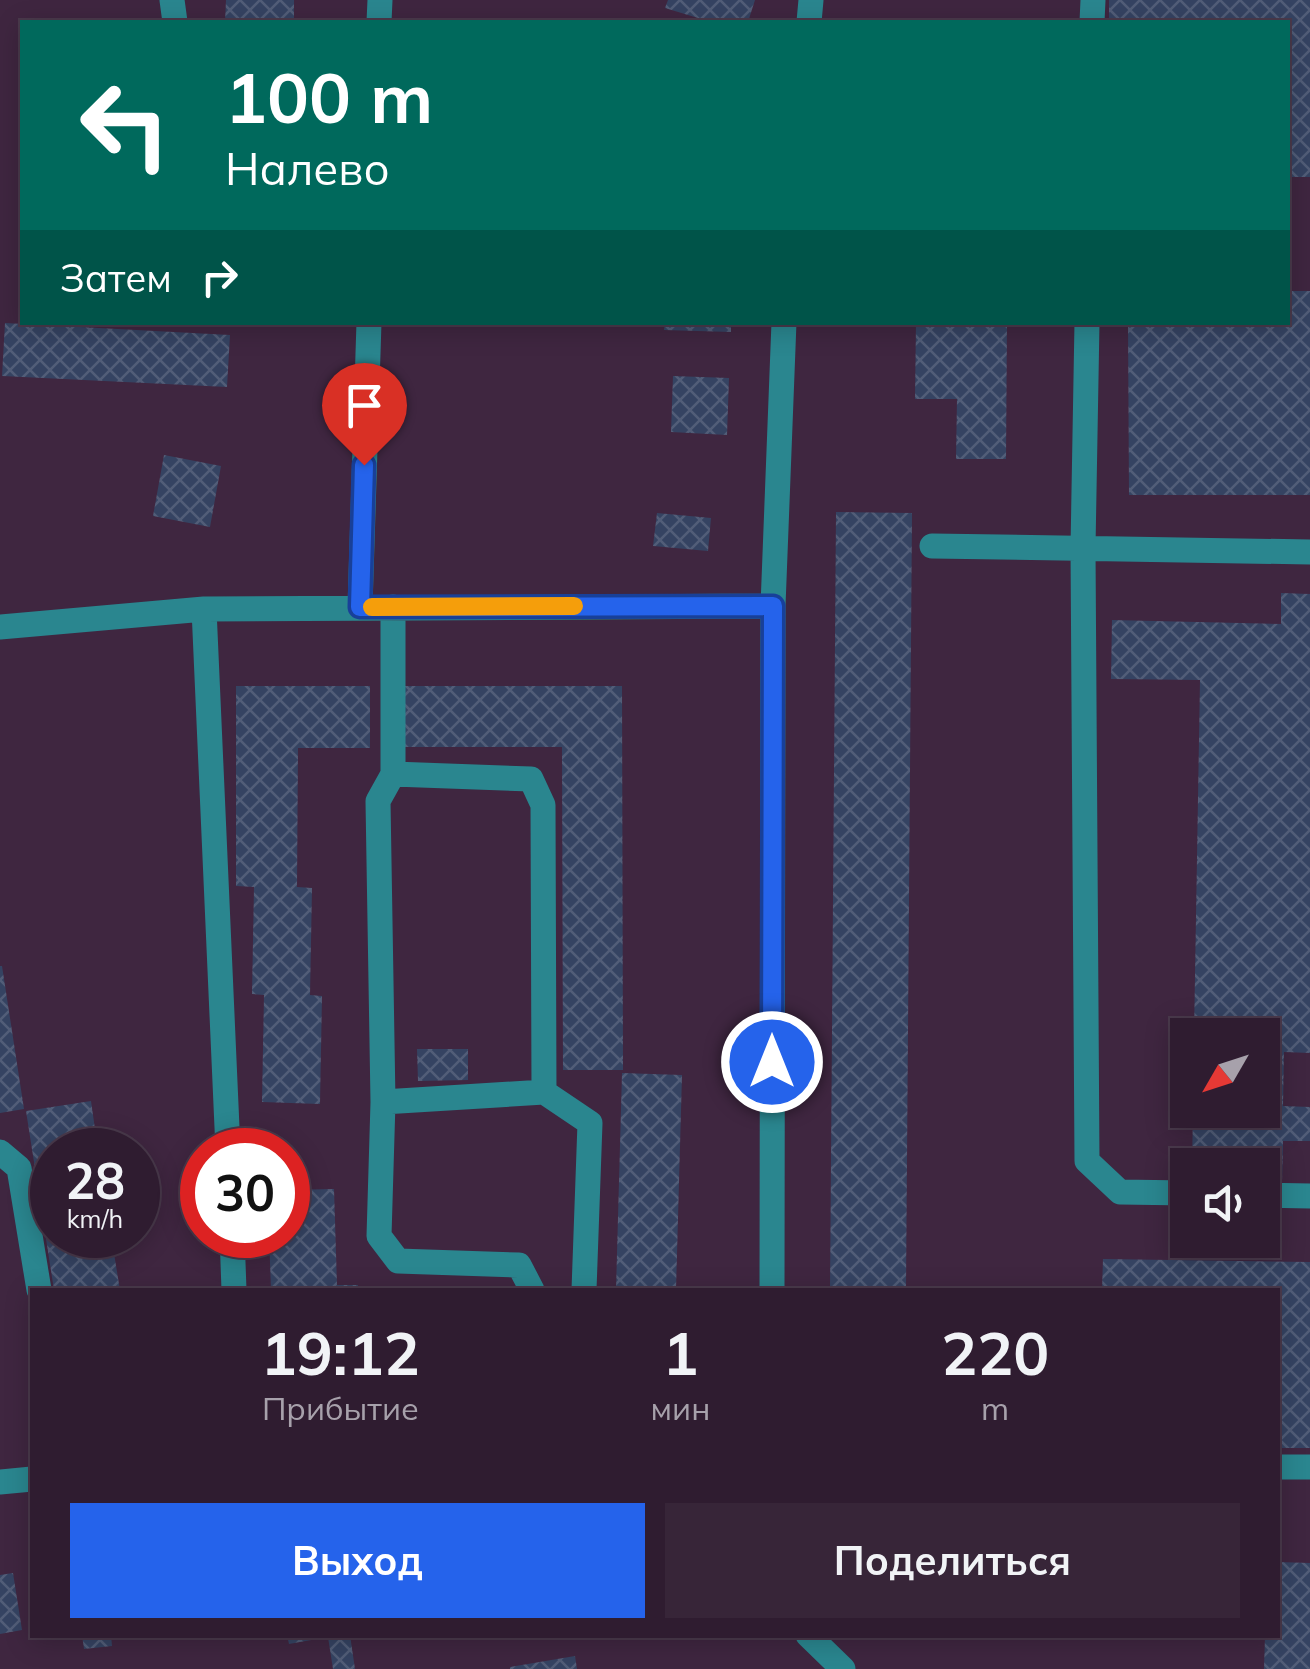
<!DOCTYPE html>
<html lang="ru">
<head>
<meta charset="utf-8">
<style>
  :root { --surface:#2f1c30; --page:#372538; --text:#f1f3f6; --muted:#a7a1ab; --line:#4a3a4c; --accent:#2563eb }
  body { margin:0; font-family:Mulish,sans-serif; background:var(--page); color:var(--text); height:100vh; display:flex; flex-direction:column; font-size:38px; white-space:nowrap }
  * { box-sizing:border-box; margin:0 }
  p { font-size:32px; color:var(--muted) }
  .icon { flex:none; width:55px; height:55px; fill:none; stroke:currentColor; stroke-width:2; stroke-linecap:round; stroke-linejoin:round }
  .map { position:relative; flex:1; overflow:hidden }
  .drawer { position:absolute; left:30px; top:1288px; width:1250px; height:350px; display:flex; flex-direction:column; background:var(--surface); border-radius:0px; box-shadow:0 5px 25px #0003,0 0 0 2px var(--line) }
  .drawer>* { flex:none }
  .hud { position:absolute; left:20px; top:20px; width:1270px; height:305px; border-radius:0px; box-shadow:0 5px 25px #0003,0 0 0 2px var(--line); background:#00695c; color:#fff; overflow:hidden }
  .needle { width:65px; rotate:231deg }
  .buttons { position:absolute; left:1170px; top:1018px; display:grid; gap:20px }
  .buttons a { display:grid; place-items:center; width:110px; height:110px; border-radius:0px; background:var(--surface); box-shadow:0 5px 25px #0003,0 0 0 2px var(--line); font-size:50px }
  .speed { position:absolute; left:30px; top:1128px; display:flex; gap:20px; font-size:50px; font-weight:700; text-align:center }
  .speed>* { display:grid; place-content:center; width:130px; height:130px; border-radius:50%; background:var(--surface); box-shadow:0 5px 25px #0003,0 0 0 2px var(--line); line-height:1 }
  .speed small { font-size:25px; font-weight:400 }
  .speed .limit { border:15px solid #d22; background:#fff; color:#111 }
  .pin { position:absolute; display:grid; place-items:center; width:85px; height:85px; color:#fff; margin:-102px -42px; border-radius:50% 50% 50% 0; rotate:-45deg; box-shadow:0 0 10px #0007 }
  .pin .icon { rotate:45deg }
  .me { position:absolute; width:110px; margin:-55px; rotate:0deg; stroke-linejoin:round; filter:drop-shadow(0 0 8px #0008) }
  .turn { display:flex; align-items:center; gap:35px; height:210px; padding:0 40px; font-size:45px }
  .turn .icon { width:130px; height:130px; stroke-width:2.5 }
  .turn b { display:block; font-size:70px; line-height:85px }
  .then { display:flex; align-items:center; height:95px; padding:0 40px; background:#0003; gap:20px; font-size:38px }
  .eta { display:flex; justify-content:space-evenly; align-items:center; height:170px; text-align:center }
  .eta b { font-size:60px; font-weight:700; line-height:70px }
  .cta { display:flex; gap:20px; margin-top:auto; padding:20px 40px }
  .cta a { flex:1; height:115px; border-radius:0px; background:var(--accent); color:#fff; font-size:40px; font-weight:700; line-height:115px; text-align:center }
  .cta a+a { background:var(--page); color:var(--text) }
  .map>svg:first-child { display:block }
</style>
</head>
<body>
<div class="map">
<svg width="1310" height="1669" viewBox="0 0 1310 1669">
  <defs>
    <pattern id="building-cross-hatch" width="8" height="8" patternUnits="userSpaceOnUse" patternTransform="scale(2.5)"><rect width="8" height="8" fill="#354362"/><path d="M0 0l8 8M0 8l8-8" fill="none" stroke="#525d78"/></pattern>
  </defs>
  <rect width="100%" height="100%" fill="#3f2640"/>
  <path fill="url(#building-cross-hatch)" d="M 226,0 L 294,0 L 294,22 L 225,22 Z
    M 668,0 L 755,0 L 748,22 L 711,22 L 665,8 Z
    M 1109,0 L 1310,0 L 1310,177 L 1288,177 L 1288,22 L 1109,22 Z
    M 1288,291 L 1310,291 L 1310,495 L 1129,495 L 1128,322 L 1288,322 Z
    M 665,322 L 731,322 L 731,332 L 664,330 Z
    M 916,322 L 1007,322 L 1006,459 L 956,459 L 957,399 L 915,399 Z
    M 5,323 L 230,335 L 227,387 L 2,376 Z
    M 673,376 L 729,378 L 727,435 L 671,432 Z
    M 164,455 L 221,466 L 210,527 L 153,516 Z
    M 836,512 L 912,513 L 906,1290 L 830,1290 Z
    M 657,513 L 711,518 L 708,551 L 653,546 Z
    M 1281,593 L 1310,594 L 1310,1053 L 1284,1052 L 1283,1106 L 1310,1107 L 1310,1141 L 1283,1141 L 1282,1183 L 1262,1183 L 1262,1165 L 1192,1165 L 1193,1110 L 1262,1110 L 1262,1035 L 1194,1035 L 1200,680 L 1111,679 L 1112,620 L 1281,624 Z
    M 236,686 L 370,686 L 370,748 L 298,748 L 297,887 L 312,888 L 310,995 L 322,996 L 320,1104 L 262,1102 L 264,995 L 252,994 L 254,887 L 236,886 Z
    M 405,686 L 622,686 L 623,1070 L 563,1070 L 562,747 L 405,747 Z
    M 0,966 L 2,966 L 24,1109 L 0,1113 Z
    M 417,1049 L 468,1049 L 468,1080 L 418,1081 Z
    M 622,1073 L 682,1075 L 676,1290 L 616,1290 Z
    M 91,1101 L 98,1150 L 52,1150 L 52,1235 L 111,1235 L 120,1290 L 54,1290 L 26,1111 Z
    M 334,1189 L 337,1285 L 358,1285 L 358,1290 L 271,1290 L 269,1235 L 288,1235 L 288,1190 Z
    M 1103,1259 L 1310,1262 L 1310,1448 L 1278,1448 L 1278,1290 L 1102,1290 Z
    M 1278,1562 L 1310,1563 L 1310,1669 L 1264,1669 L 1265,1635 L 1278,1635 Z
    M 13,1573 L 22,1630 L 0,1634 L 0,1575 Z
    M 82,1635 L 111,1635 L 112,1646 L 84,1649 Z
    M 287,1635 L 350,1635 L 355,1669 L 333,1669 L 328,1637 L 289,1644 Z
    M 575,1656 L 577,1669 L 510,1669 L 510,1667 Z"/>
  <g fill="none" stroke-linecap="round" stroke-linejoin="round">
    <path stroke="#2a868f" stroke-width="25" d="M 172,0 L 175,22
      M 379,22 L 380,0
      M 809,22 L 811,0
      M 1092,22 L 1093,0
      M 1087,322 L 1083,548 L 1087,1161 L 1120,1192 L 1188,1193
      M 932,546 L 1310,552
      M 360,607 L 369,322
      M 204,609 L 228,1150
      M 0,627 L 204,609 L 773,606
      M 393,774 L 393,607
      M 544,1092 L 543,805 L 531,779 L 393,774 L 378,801 L 383,1102 L 544,1092 L 590,1123 L 584,1290
      M 383,1102 L 379,1236 L 398,1261 L 519,1265 L 532,1290
      M 0,1152 L 19,1168 L 39,1290
      M 1262,1195 L 1310,1196
      M 232,1235 L 234,1290
      M 772,1290 L 773,606 L 784,322
      M 1278,1467 L 1310,1467
      M 0,1482 L 32,1479
      M 808,1635 L 843,1669"/>
  </g>
  <g fill="none" stroke-linecap="round" stroke-linejoin="round">
    <g stroke="#184099" stroke-width="25">
      <path id="route" d="M 364,465 L 360,607 L 773,606 L 772,1062"/>
    </g>
    <use href="#route" stroke="#2563eb" stroke-width="18"/>
    <path stroke="#f59e0b" stroke-width="18" d="M 372,607 L 574,606"/>
  </g>
</svg>
<div class="buttons">
<a><svg class="needle" viewBox="-14 -14 28 28"><path d="M0-13l5 13h-10z" fill="#e53935"/><path d="M0 13l5-13h-10z" fill="#a7a1ab"/></svg></a>
<a><svg class="icon" aria-label="sound" viewBox="0 0 24 24"><path d="M4 9h4l5-4v14l-5-4H4zM17 9q2 3 0 6"/></svg></a>
</div>
<div class="speed"><div>28<small>km/h</small></div><div class="limit">30</div></div>
<div class="pin" style="left:364px;top:465px;background:#d93025"><svg class="icon" aria-label="arrive" viewBox="0 0 24 24"><path d="M6 21V4h12l-3 4 3 4H6"/></svg></div>
<svg class="me" style="left:772px;top:1062px" viewBox="-20 -20 40 40"><circle r="17" fill="#2563eb" stroke="#fff" stroke-width="3"/><path d="M0-11L8 9 0 5-8 9z" fill="#fff"/></svg>
<div class="hud">
<div class="turn"><svg class="icon" aria-label="left" viewBox="0 0 24 24"><path d="M17 20v-9H6M10 6l-5 5 5 5"/></svg><div><b>100 m</b>Налево</div></div>
<div class="then">Затем<svg class="icon" aria-label="right" viewBox="0 0 24 24"><path d="M7 20v-9h11M14 6l5 5-5 5"/></svg></div>
</div>
<section class="drawer">
<div class="eta">
<div><b>19:12</b><p>Прибытие</p></div>
<div><b>1</b><p>мин</p></div>
<div><b>220</b><p>m</p></div>
</div>
<div class="cta"><a>Выход</a><a>Поделиться</a></div>
</section>
</div>
</body>
</html>
